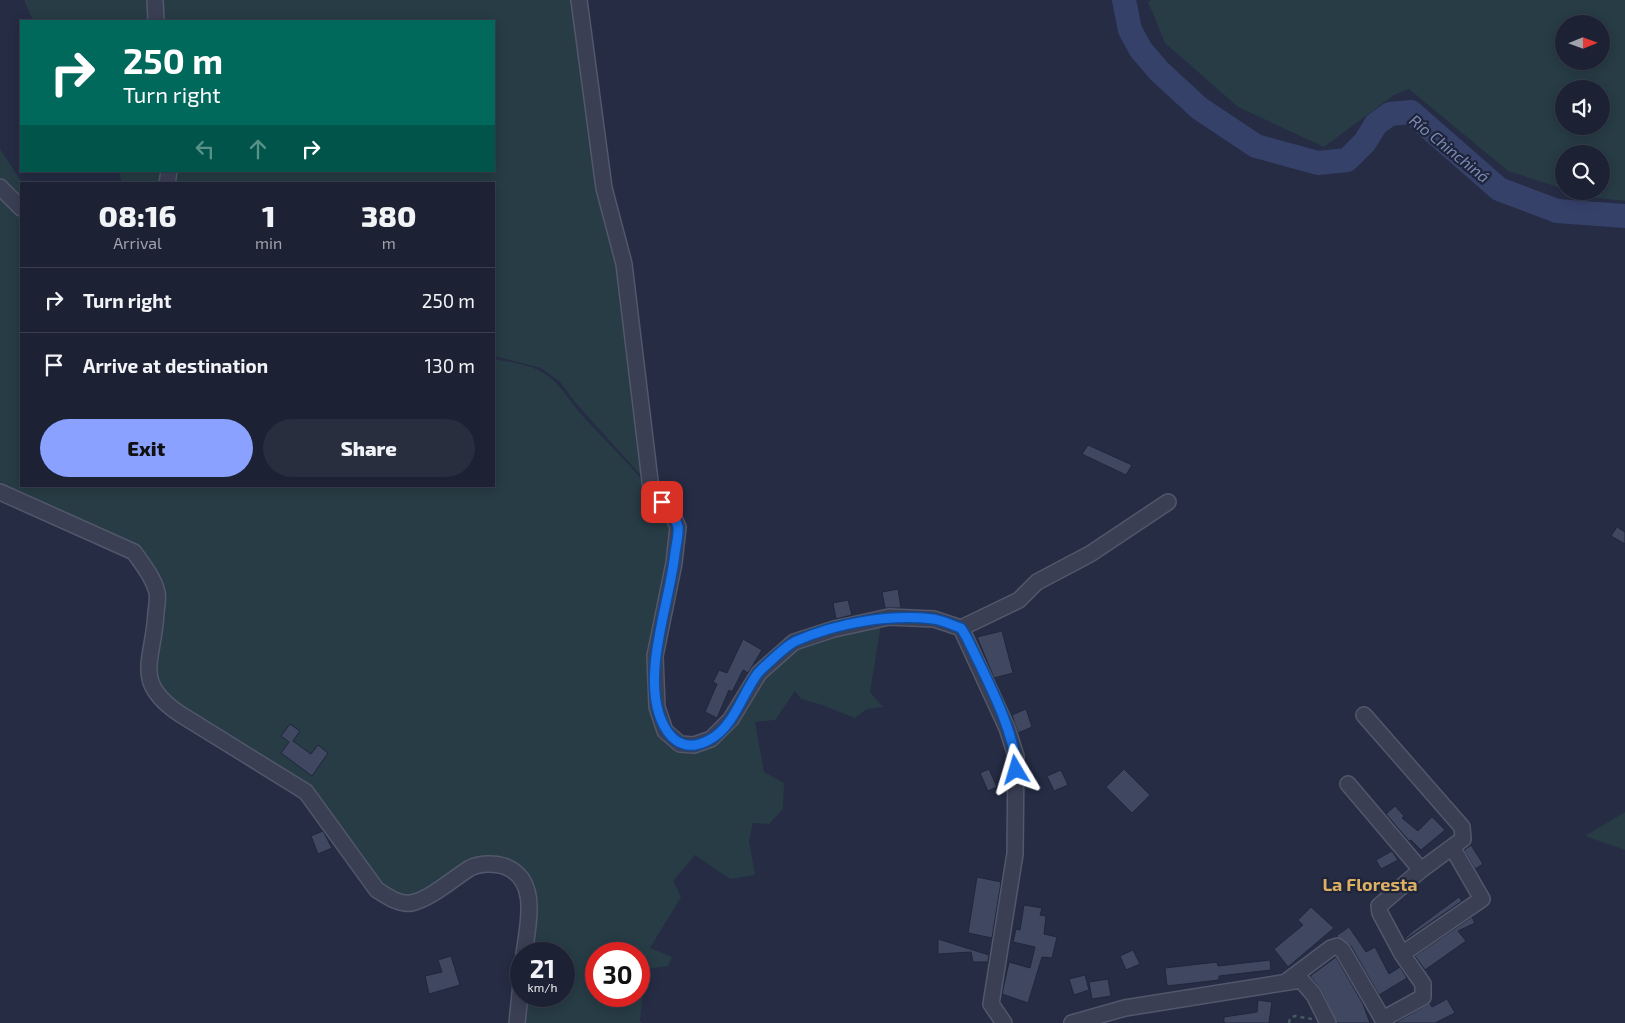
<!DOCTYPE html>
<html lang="en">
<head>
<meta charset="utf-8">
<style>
  :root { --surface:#1c2133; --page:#292e3f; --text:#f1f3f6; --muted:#a0a3ac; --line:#3a3e4e; --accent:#8aa1ff }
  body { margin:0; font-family:"Exo 2",sans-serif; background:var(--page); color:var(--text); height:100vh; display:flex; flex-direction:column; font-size:19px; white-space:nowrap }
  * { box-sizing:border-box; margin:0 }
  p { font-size:16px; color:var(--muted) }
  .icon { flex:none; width:28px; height:28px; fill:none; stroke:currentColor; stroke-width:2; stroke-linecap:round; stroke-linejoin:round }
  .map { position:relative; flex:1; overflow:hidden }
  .side { position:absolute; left:20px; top:182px; width:475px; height:305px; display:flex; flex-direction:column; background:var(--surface); border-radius:0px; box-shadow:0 2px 12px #0003,0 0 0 1px var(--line) }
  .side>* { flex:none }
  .banner { position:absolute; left:20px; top:20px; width:475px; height:152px; border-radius:0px; box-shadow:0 2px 12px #0003,0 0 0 1px var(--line); background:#00695c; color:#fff; overflow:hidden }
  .needle { width:32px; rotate:89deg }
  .fabs { position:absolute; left:1555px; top:15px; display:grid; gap:10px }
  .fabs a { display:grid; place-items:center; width:55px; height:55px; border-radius:50%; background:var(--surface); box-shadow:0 2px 12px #0003,0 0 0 1px var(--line); font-size:25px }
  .speed { position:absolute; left:510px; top:942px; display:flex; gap:10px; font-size:25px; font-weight:700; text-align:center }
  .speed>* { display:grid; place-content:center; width:65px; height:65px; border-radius:50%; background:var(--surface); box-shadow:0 2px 12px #0003,0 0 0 1px var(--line); line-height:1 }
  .speed small { font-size:12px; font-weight:400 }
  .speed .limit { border:8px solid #d22; background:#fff; color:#111 }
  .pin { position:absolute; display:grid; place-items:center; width:42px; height:42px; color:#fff; margin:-21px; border-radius:10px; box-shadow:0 2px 8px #0006 }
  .me { position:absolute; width:55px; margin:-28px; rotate:353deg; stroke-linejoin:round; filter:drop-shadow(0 0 4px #0008) }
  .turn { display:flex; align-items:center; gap:18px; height:105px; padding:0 20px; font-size:22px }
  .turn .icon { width:65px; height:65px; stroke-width:2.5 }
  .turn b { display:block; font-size:35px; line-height:42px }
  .lanes { display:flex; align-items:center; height:48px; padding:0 20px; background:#0003; justify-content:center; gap:25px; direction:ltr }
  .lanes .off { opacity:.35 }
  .eta { display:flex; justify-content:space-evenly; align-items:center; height:85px; text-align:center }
  .eta b { font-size:30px; font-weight:800; line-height:35px }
  .primary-button { display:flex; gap:10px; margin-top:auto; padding:10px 20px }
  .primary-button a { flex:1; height:58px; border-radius:30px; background:var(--accent); color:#111; font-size:20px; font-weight:800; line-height:58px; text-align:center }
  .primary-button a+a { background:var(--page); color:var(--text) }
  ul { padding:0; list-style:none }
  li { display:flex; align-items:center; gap:15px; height:65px; padding:0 20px; border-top:1px solid var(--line) }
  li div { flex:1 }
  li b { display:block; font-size:19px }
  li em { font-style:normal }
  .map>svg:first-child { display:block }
</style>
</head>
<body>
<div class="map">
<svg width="1625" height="1023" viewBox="0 0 1625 1023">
  <rect width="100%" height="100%" fill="#252c44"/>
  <path fill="#273c45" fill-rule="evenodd" d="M 24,0 L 574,0 L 619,265 L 645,480 L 574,401 L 560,382 L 541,368 L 494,356 L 494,184 L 122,184 L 119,171 L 494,171 L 494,21 L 33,21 Z
    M 1151,0 L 1625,0 L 1625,201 L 1588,197 L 1570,191 L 1601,191 L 1601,154 L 1564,154 L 1564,189 L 1508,171 L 1409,89 L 1394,95 L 1324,147 L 1238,107 L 1165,43 L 1148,2 ZM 1564,24 L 1601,24 L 1601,61 L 1564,61 ZM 1564,89 L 1601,89 L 1601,126 L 1564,126 Z
    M 0,149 L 23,184 L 21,184 L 21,201 L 0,179 Z
    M 0,194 L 21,214 L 21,486 L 494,486 L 494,359 C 509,362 528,364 542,372 C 559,381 568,399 580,413 C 610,447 656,486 673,528 L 652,708 L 695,750 L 762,676 L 796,646 L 881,624 L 870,692 L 883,707 L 867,709 L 855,718 L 822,705 L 801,699 L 795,691 L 775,720 L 755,722 L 764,772 L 784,783 L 783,809 L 769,824 L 753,823 L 749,841 L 755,875 L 730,879 L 695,855 L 673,881 L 681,897 L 650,948 L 672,957 L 668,966 L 645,969 L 640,1021 L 642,1023 L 522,1023 L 525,996 L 564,996 L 564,954 L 529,954 L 534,905 L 496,859 L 419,896 L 409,898 L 380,886 L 319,800 L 166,699 L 153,672 L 153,570 L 0,486 ZM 596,954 L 639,954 L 639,996 L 596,996 Z
    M 1625,812 L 1625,850 L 1585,836 Z"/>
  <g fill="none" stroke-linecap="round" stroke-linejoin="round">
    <path stroke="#36416a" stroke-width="24" d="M 1124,0 L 1130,30 L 1141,50 L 1159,71 L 1199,108 L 1256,146 L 1318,163 L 1347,160 L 1365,142 L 1376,124 L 1390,114 L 1411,112 L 1499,189 L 1557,211 L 1625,216"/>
  </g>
  <path fill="#3f4761" stroke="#20263b" d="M 1088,445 L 1132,465 L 1126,475 L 1082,454 Z
    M 1617,527 L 1625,532 L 1625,544 L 1611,536 Z
    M 898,589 L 901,608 L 885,608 L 882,592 Z
    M 848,600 L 852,615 L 836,619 L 833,603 Z
    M 1002,631 L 1013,673 L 994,678 L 977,637 Z
    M 743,639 L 762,650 L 748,673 L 743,670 L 732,692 L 729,690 L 717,718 L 705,712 L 717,684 L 713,682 L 719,670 L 727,673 Z
    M 1026,709 L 1032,727 L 1018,733 L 1012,715 Z
    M 290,724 L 300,731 L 293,741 L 311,754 L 318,745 L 328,753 L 312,776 L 281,753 L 289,742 L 281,736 Z
    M 989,769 L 997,787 L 988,791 L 980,773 Z
    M 1124,769 L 1150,795 L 1132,813 L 1106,787 Z
    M 1061,770 L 1068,785 L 1054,791 L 1047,776 Z
    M 1395,806 L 1404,816 L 1402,818 L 1418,831 L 1432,817 L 1445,830 L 1421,850 L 1411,840 L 1409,841 L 1386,814 Z
    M 323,831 L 332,848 L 318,854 L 311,836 Z
    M 1471,845 L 1483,864 L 1475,869 L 1464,850 Z
    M 1392,851 L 1398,860 L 1381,869 L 1376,860 Z
    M 977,877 L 1001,882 L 992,938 L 968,933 Z
    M 1459,897 L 1462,901 L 1405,940 L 1405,938 L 1414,930 Z
    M 1024,905 L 1042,908 L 1040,915 L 1046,916 L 1044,934 L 1057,937 L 1052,958 L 1042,957 L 1028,1003 L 1002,994 L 1009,962 L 1030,968 L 1035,947 L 1013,942 L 1016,929 L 1020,930 Z
    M 1311,907 L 1334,928 L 1288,967 L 1274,949 L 1303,925 L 1298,920 Z
    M 1472,917 L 1475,923 L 1458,931 L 1466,941 L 1425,970 L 1415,956 Z
    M 1349,927 L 1366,952 L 1375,947 L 1389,974 L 1400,967 L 1407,978 L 1379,995 L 1351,946 L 1336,936 Z
    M 938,939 L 989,955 L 988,962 L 973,962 L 971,952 L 938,954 Z
    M 1133,950 L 1140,964 L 1126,970 L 1120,956 Z
    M 451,956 L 460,985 L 429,994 L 425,976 L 442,972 L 438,960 Z
    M 1336,957 L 1363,1004 L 1370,1023 L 1337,1023 L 1322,991 L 1310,976 Z
    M 1270,960 L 1271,970 L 1219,976 L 1219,980 L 1167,986 L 1165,968 L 1217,962 L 1218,966 Z
    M 1085,975 L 1089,990 L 1074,995 L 1069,979 Z
    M 1108,979 L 1111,996 L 1092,999 L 1089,982 Z
    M 1447,999 L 1455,1013 L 1435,1023 L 1395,1023 L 1430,1003 L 1432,1007 Z
    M 1258,1000 L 1272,1002 L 1269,1023 L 1224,1023 L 1224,1017 L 1257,1012 Z"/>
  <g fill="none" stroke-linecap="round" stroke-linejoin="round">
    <g stroke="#52576b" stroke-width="18">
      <path id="minor" d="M 155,0 L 156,21
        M 579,0 L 604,188 L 624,264 L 651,489 L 672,514 L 678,527 L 674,563 L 655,656 L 657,707 L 665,731 L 680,744 L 694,745 L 711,739 L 731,719 L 759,673 L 794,642 L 834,629 L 889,617 L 934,619 L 961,628 L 1007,728 L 1016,756 L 1015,854 L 991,1004 L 1004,1023
        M 167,184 L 169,171
        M 0,187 L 21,208
        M 0,492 L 134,552 C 143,565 153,577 157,592 C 158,598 157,606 156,612 C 154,661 131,681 180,714 L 306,792 L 377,890 C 387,896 399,905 411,903 C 429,900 454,878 470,868 C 480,863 494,863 504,866 C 540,879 528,924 524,954
        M 961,628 L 1019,600 L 1037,582 L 1090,554 L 1168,502
        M 1364,715 L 1462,827 L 1463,839 L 1421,870 L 1379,906 L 1380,913 L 1402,954 L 1423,984 L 1423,997 L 1383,1019
        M 1348,784 L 1421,870
        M 1402,954 L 1482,899 L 1452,847
        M 1287,981 L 1331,948 L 1337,946 L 1343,951 L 1385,1023
        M 517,1023 L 521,984
        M 1072,1023 L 1125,1008 L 1301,980 L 1314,995 L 1328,1023"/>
    </g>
    <path stroke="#455961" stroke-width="2.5" stroke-dasharray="4 4" stroke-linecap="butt" d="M 1289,1023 L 1290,1018 L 1295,1016 L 1312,1019"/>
    <use href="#minor" stroke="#3a3f54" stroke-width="15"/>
  </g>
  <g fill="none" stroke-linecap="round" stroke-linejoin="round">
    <g stroke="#114b97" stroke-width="12">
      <path id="route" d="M 662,502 C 668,509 676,517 678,527 C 679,534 676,545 675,553 C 670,601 644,667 659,714 C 667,738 683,754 709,740 C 734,727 742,694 758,673 C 765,666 787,645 796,641 C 837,623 888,614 933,619 C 942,620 952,625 961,628 L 967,638 C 984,674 1016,732 1016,770"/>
    </g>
    <use href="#route" stroke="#1a73e8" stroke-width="9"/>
  </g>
  <g text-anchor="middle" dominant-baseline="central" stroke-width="4.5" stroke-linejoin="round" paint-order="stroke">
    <g font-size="16" font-style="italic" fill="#7c8ab6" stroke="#1e2439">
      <text transform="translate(1450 148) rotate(39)">Río Chinchiná</text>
    </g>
    <g font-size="18" font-weight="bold" fill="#ddaf62" stroke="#1e2439">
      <text x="1370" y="884">La Floresta</text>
    </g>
  </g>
</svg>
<div class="fabs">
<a><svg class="needle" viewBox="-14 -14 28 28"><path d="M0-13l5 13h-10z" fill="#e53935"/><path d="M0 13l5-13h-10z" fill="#a0a3ac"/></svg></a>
<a><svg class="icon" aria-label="sound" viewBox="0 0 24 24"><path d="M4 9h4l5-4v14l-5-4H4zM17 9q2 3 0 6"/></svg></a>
<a><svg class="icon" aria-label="search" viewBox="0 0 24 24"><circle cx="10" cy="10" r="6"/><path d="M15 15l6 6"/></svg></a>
</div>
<div class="speed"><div>21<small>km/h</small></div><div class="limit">30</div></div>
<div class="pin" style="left:662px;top:502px;background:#d93025"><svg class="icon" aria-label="arrive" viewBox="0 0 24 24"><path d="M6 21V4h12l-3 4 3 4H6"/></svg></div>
<svg class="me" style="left:1016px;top:770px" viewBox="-20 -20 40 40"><path d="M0-17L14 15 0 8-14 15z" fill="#1a73e8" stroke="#fff" stroke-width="4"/></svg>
<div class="banner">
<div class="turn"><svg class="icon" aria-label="right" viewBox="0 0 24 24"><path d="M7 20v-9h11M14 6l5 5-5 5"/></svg><div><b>250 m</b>Turn right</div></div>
<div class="lanes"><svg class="icon off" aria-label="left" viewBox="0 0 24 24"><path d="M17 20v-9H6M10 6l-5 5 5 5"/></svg><svg class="icon off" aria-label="ahead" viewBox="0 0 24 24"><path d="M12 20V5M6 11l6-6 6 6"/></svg><svg class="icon" aria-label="right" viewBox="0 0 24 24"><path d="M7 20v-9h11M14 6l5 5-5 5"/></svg></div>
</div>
<section class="side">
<div class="eta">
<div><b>08:16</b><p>Arrival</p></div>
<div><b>1</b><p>min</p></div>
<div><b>380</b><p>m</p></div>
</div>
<ul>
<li><svg class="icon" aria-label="right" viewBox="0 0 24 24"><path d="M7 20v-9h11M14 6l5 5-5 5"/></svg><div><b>Turn right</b></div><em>250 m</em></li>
<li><svg class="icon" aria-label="arrive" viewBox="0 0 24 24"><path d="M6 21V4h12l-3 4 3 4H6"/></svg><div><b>Arrive at destination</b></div><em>130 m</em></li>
</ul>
<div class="primary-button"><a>Exit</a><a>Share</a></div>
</section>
</div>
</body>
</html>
